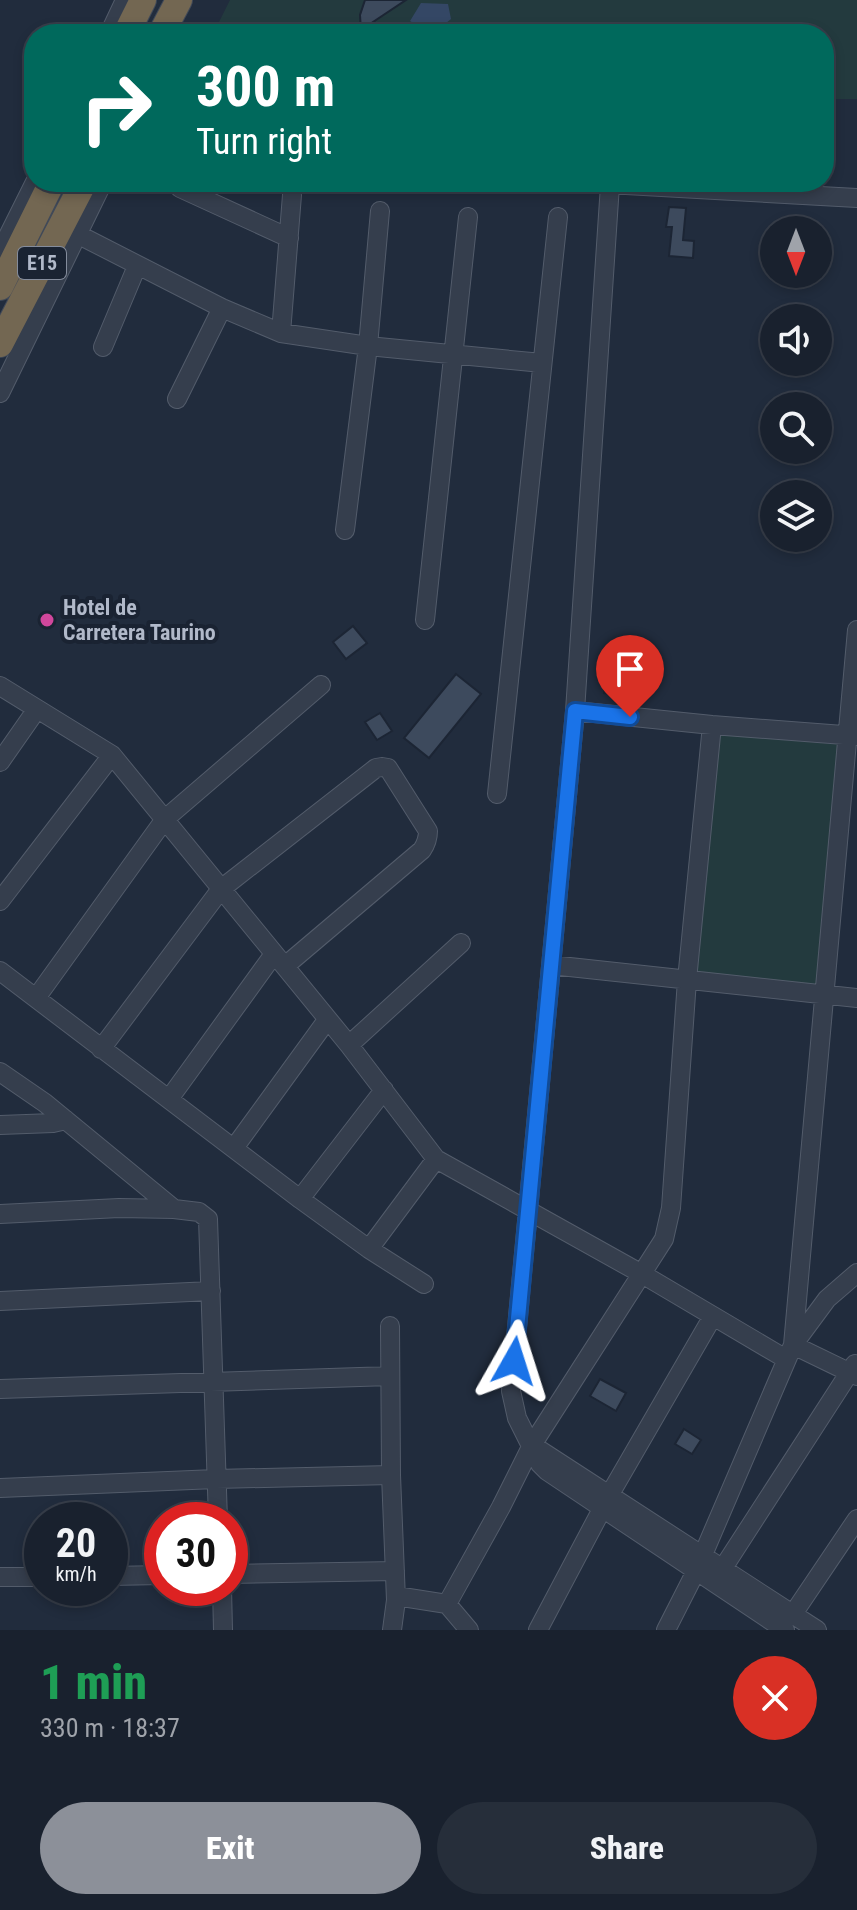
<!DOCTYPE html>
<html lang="en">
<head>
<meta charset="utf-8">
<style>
  :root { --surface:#19212e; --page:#262e3a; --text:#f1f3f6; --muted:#9fa3aa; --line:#373e4a; --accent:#8c9099 }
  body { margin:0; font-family:"Roboto Condensed",sans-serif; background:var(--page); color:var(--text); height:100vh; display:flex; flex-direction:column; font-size:30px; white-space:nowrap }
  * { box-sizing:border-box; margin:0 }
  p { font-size:26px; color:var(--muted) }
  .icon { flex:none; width:44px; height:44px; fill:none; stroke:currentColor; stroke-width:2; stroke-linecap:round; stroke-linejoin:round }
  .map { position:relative; height:1630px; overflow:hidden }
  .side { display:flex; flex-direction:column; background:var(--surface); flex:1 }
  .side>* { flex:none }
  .guide { position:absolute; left:24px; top:24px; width:810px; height:168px; border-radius:32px; box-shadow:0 4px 12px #0003,0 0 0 2px var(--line); background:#00695c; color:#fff; overflow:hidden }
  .needle { width:52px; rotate:180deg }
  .buttons { position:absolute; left:760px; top:216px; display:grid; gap:16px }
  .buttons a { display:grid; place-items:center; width:72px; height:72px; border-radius:50%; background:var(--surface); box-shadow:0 4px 12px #0003,0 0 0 2px var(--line); font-size:40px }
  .speed { position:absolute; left:24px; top:1502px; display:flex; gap:16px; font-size:40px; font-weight:700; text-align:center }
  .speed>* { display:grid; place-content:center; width:104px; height:104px; border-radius:50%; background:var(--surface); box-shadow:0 4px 12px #0003,0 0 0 2px var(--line); line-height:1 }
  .speed small { font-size:20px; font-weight:400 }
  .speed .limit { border:12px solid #d22; background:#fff; color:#111 }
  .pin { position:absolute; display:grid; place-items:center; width:68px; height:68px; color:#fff; margin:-82px -34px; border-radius:50% 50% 50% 0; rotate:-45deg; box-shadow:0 0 8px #0007 }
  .pin .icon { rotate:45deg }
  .me { position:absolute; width:88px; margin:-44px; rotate:6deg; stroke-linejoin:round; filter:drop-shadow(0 0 6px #0008) }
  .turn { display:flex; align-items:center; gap:28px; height:168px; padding:0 40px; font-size:36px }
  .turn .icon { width:104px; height:104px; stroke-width:2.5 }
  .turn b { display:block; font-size:56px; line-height:68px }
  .round { display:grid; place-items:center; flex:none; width:84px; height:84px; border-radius:42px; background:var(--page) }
  .headline { display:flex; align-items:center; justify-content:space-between; height:136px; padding:0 40px }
  h1 { font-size:48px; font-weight:800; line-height:60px; color:#1e9e55 }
  .action { display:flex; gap:16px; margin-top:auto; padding:16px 40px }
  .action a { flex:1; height:92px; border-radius:48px; background:var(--accent); color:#fff; font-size:32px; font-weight:800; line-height:92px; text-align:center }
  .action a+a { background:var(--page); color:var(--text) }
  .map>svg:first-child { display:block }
</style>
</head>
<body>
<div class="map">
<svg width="857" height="1630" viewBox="0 0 857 1630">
  <rect width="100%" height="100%" fill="#212c3d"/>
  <path fill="#233a3e" d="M 230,0 L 857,0 L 857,99 L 824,99 L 824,34 L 213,34 Z
    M 718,734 L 844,745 L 816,989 L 693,974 Z"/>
  <path fill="#344765" d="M 421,3 L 448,4 L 451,19 L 446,23 L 445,29 L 448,34 L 432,34 L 410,21 Z"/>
  <path fill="#3d4a5d" stroke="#1c2534" stroke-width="2" d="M 365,0 L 406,0 L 373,22 L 393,30 L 361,31 L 360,15 Z
    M 669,207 L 686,208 L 683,240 L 694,241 L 693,258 L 669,256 L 672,227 L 666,227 Z
    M 353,626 L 367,643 L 346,659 L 333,642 Z
    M 606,672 L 645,675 L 643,697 L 604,693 Z
    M 456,674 L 481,694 L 429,758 L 404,738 Z
    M 380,713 L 392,731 L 377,740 L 365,722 Z
    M 600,1379 L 626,1393 L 616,1411 L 590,1396 Z
    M 684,1429 L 701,1440 L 692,1454 L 675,1444 Z"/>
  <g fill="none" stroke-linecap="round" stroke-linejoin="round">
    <g stroke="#535c6b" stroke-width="20">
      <path id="minor" d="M 109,34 L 125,0
        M 572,182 L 857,198
        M 610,185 L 575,711 L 511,1391 L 517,1418 L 540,1464 L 547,1471 L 785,1630
        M 180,188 L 289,238
        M 77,234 L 222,308 L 281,333 L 368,346 L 542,363
        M 0,252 L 35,182
        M 281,333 L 292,195
        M 103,347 L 137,266
        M 0,393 L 103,182
        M 177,399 L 222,308
        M 345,530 L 368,346 L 380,211
        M 425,620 L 468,217
        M 857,630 L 793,1345 L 857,1376
        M 0,686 L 112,755 L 349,1045 L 436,1159 L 642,1274 L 786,1359
        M 575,711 L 712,725 L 857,736
        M 0,762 L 37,709
        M 497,794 L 558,217
        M 0,901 L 112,755
        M 551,965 L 857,998
        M 0,971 L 300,1199 L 369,1249 L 424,1284
        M 36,998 L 165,819 L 321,685
        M 349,1045 L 461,943
        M 101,1049 L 221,889 L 376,768 L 382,767 L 388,768 L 428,831 C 428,839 426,844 422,850 L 285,966
        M 0,1072 L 45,1103 L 174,1209
        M 169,1099 L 274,954
        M 0,1125 L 53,1123 L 66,1120
        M 234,1148 L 327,1020
        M 300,1199 L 384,1090
        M 0,1214 L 119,1208 L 174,1209 L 199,1212 L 208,1219 L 218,1520
        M 369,1249 L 436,1159
        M 0,1301 L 211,1291
        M 390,1326 L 391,1475 L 396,1600 L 392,1630
        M 0,1389 L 390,1376
        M 532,1445 L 817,1630
        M 0,1488 L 216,1479 L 391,1475
        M 723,1568 L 855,1364
        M 230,1574 L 395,1571
        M 110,1576 L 162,1575
        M 0,1577 L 42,1577
        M 222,1588 L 223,1630
        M 396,1596 L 447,1604 L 469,1630
        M 447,1604 L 501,1507 L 532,1445 L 664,1239 L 671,1208 L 687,980 L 712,725
        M 793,1614 L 857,1519
        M 538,1630 L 610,1494 L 713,1316
        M 666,1630 L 696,1571 L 793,1345 L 827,1299 L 857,1273"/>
    </g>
    <g stroke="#404958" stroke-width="28">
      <path id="highway" d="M 126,34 L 143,0
        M 161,34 L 179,0
        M 0,287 L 52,182
        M 0,344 L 84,182"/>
    </g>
    <use href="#minor" stroke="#353e4d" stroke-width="18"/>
    <use href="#highway" stroke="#736752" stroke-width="26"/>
  </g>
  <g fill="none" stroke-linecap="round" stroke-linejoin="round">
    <g stroke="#114b97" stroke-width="20">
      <path id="route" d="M 514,1361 L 575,711 L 630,717"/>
    </g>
    <use href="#route" stroke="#1a73e8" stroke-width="14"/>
  </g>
  <circle fill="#d1479c" stroke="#1a2332" stroke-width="3" cx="47" cy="620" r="8"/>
  <g text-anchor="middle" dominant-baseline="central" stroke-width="8" stroke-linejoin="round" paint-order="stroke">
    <rect fill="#1a2332" stroke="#848c9c" stroke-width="2" x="18" y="247" width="48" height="32" rx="6"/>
    <g font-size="20" font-weight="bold" fill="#b1b9c9">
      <text x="42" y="263">E15</text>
    </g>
    <g font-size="22" font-weight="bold" fill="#b1b9c9" stroke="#1a2332" text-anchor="start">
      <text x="63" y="607">Hotel de<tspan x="63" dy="25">Carretera Taurino</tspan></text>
    </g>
  </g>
</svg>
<div class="buttons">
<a><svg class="needle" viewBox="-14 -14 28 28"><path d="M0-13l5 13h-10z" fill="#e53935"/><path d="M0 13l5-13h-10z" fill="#9fa3aa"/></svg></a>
<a><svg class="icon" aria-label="sound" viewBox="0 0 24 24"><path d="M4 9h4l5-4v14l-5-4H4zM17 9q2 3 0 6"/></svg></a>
<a><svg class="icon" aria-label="search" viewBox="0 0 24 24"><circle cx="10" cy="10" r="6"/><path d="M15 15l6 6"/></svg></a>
<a><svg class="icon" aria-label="layers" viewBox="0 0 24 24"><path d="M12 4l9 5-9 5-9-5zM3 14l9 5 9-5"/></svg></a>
</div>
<div class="speed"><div>20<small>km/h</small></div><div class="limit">30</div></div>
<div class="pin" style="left:630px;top:717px;background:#d93025"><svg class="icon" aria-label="arrive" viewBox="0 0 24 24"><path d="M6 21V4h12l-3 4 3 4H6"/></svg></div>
<svg class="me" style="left:514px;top:1361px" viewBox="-20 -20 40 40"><path d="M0-17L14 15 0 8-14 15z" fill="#1a73e8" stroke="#fff" stroke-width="4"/></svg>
<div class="guide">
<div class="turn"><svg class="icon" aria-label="right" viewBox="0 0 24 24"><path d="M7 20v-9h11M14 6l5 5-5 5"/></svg><div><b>300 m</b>Turn right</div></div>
</div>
</div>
<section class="side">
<div class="headline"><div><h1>1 min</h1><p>330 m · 18:37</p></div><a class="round" style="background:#d93025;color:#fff"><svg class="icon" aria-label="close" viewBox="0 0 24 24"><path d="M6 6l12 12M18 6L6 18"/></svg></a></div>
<div class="action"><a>Exit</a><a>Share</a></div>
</section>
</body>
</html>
